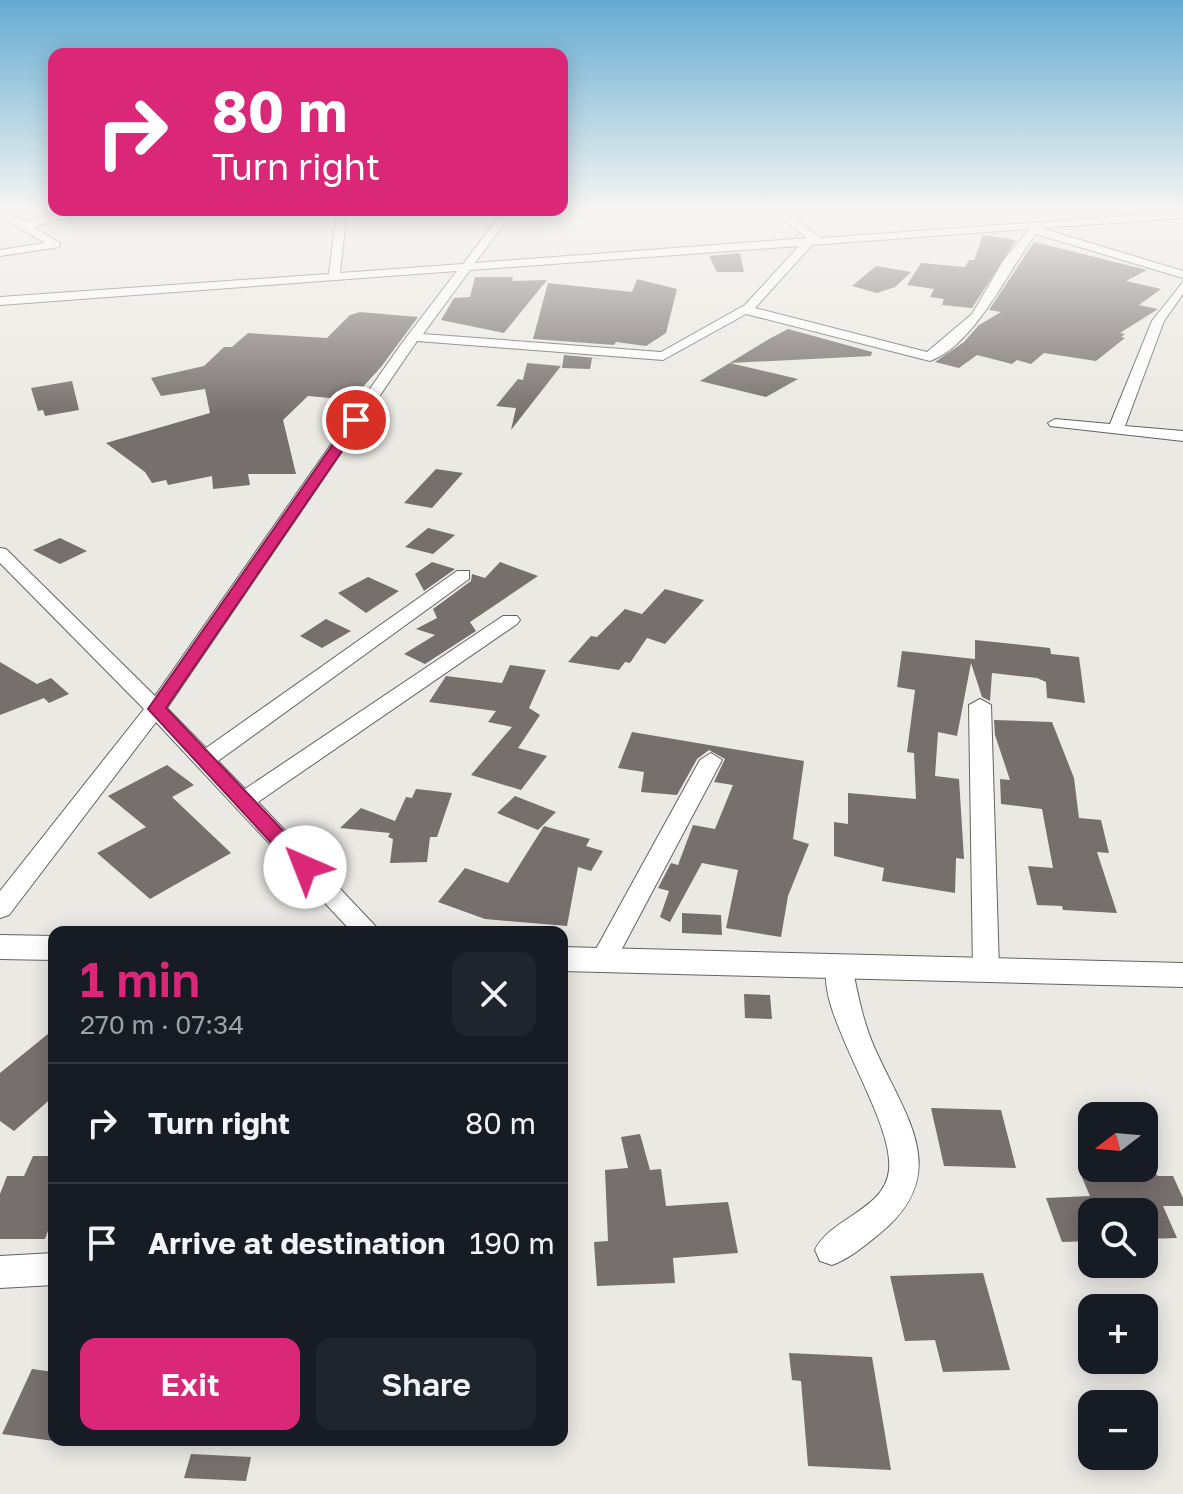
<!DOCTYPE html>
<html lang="en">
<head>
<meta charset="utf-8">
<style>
  :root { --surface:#171b24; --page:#20242c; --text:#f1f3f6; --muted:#9ea1a6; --line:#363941; --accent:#db2777 }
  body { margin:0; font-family:"Golos Text",sans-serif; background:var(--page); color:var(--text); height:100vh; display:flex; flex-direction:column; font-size:30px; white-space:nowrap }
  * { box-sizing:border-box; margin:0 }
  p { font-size:26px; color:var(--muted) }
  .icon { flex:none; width:44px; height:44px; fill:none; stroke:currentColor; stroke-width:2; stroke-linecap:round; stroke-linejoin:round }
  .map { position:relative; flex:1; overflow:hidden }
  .side { position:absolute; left:48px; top:926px; width:520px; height:520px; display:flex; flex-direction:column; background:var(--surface); border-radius:16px; box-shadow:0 4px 20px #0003 }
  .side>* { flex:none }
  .guide { position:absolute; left:48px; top:48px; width:520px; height:168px; border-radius:16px; box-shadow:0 4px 20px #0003; background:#db2777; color:#fff; overflow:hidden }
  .needle { width:52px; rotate:254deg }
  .controls { position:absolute; left:1078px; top:1102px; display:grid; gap:16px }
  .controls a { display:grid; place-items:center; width:80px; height:80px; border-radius:16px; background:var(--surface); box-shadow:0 4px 20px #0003; font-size:40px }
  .pin { position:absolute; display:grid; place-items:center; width:68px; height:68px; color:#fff; margin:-34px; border:4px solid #fff; border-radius:50%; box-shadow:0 2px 8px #0007 }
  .me { position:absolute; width:88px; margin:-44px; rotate:316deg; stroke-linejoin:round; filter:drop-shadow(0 0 6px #0008) }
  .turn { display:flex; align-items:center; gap:28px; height:168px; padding:0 32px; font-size:36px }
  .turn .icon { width:104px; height:104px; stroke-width:2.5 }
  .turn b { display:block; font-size:56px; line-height:68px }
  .round { display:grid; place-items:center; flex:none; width:84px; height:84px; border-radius:16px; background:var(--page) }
  .head { display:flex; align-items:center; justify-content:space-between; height:136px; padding:0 32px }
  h1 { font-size:48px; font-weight:600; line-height:60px; color:var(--accent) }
  .action { display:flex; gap:16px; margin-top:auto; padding:16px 32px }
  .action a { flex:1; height:92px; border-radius:16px; background:var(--accent); color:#fff; font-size:32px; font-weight:600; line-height:92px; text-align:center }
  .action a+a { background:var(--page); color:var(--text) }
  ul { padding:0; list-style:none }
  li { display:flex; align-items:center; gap:24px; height:120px; padding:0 32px; border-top:2px solid var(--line) }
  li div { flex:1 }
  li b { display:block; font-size:30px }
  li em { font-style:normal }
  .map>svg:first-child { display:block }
</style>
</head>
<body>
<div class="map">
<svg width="1183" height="1494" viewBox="0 0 1183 1494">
  <rect width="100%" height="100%" fill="#ebe9e3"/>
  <path fill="#766f6e" d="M 983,235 L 1016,240 L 972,308 L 942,305 L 944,299 L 930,297 L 934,289 L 907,285 L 921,263 L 965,267 L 969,260 L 974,260 Z
    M 1034,242 L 1147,270 L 1126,281 L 1161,289 L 1139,305 L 1158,309 L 1120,333 L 1125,334 L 1121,337 L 1125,338 L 1096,361 L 1044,353 L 1031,364 L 1017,360 L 1012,364 L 977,355 L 959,368 L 935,362 L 964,342 L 979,325 L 1001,312 L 989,310 Z
    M 740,253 L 744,272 L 717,272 L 709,256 Z
    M 876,266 L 911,272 L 895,287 L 877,293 L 852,286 Z
    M 475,277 L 513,277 L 512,281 L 547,280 L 504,333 L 441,320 L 454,298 L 470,297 Z
    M 637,279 L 677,289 L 666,333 L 646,346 L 616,342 L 614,345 L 533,339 L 548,283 L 632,292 Z
    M 360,312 L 418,317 L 381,367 L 351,400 L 308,396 L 283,420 L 296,474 L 248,474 L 250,485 L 213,489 L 212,476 L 168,485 L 166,480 L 152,483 L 145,472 L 106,443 L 210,413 L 205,389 L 161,396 L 151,378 L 204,366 L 224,347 L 232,347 L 248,333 L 327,338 L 350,315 Z
    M 788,329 L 872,352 L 871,356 L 730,363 L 798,379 L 766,397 L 700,381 L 769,339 Z
    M 564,355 L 606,359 L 592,358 L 590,369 L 562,368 Z
    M 527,363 L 561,366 L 511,430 L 516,408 L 496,406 L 518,379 L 523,380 Z
    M 72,381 L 79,410 L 45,416 L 43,410 L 38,411 L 31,388 Z
    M 436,469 L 463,473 L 432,508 L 404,503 Z
    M 428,528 L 455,535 L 433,554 L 405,547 Z
    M 60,538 L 87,551 L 60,564 L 33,550 Z
    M 432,562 L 455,569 L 424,591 L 415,574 Z
    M 500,562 L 538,576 L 470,622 L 476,631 L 425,664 L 404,654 L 435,635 L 416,629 L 437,618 L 433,609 L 471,581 L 472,574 L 485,578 Z
    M 368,577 L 399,591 L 366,613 L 338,593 Z
    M 665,589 L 704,600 L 665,644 L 647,638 L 630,663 L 625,662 L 619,670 L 568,662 L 591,636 L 597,637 L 625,609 L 642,614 Z
    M 326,619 L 351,631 L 322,648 L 300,636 Z
    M 975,640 L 1050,648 L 1051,654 L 1079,657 L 1085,703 L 1047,698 L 1046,682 L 1037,678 L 992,673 L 990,701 L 982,697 L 971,663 L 957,736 L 938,732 L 935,776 L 959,779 L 964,859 L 956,858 L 955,893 L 882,881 L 884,868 L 834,856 L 834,822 L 848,824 L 848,793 L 916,799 L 914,753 L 907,752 L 915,690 L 897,687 L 902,651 L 975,659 Z
    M 0,662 L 37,684 L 51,678 L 69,694 L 49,703 L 44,698 L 0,715 Z
    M 510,665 L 546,670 L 529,708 L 540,715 L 518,748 L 547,756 L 521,790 L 471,775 L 512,727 L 488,722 L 496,711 L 429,702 L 446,676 L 502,683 Z
    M 994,720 L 1052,722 L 1074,778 L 1079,818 L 1101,820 L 1109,853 L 1097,852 L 1117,913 L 1063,910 L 1062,906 L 1037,905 L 1028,866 L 1053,868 L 1042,809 L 1001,804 L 1000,779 L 1010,780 L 995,735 Z
    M 632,732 L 804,761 L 793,839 L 809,844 L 788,896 L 781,937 L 726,928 L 738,870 L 702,863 L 670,922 L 660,917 L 669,891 L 658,888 L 671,863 L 678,865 L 693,825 L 715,829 L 733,785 L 714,782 L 725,759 L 709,750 L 697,759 L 677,795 L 641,792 L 644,772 L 618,768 Z
    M 167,765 L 194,785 L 172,797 L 231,853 L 150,899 L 97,853 L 146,827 L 108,796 Z
    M 416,789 L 452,793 L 437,837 L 430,837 L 427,862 L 390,863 L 393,839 L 388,837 L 390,833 L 340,828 L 361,808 L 395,821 L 406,797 L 412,798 Z
    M 515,796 L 556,812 L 538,830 L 497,813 Z
    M 544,826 L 590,839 L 586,846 L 603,851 L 591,871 L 578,867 L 567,926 L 485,919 L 438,902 L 465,868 L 508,883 Z
    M 682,913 L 721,915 L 722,935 L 682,933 Z
    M 744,994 L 770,995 L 772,1019 L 745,1018 Z
    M 54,1029 L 54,1096 L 14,1131 L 0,1121 L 0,1073 Z
    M 931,1108 L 1001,1110 L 1016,1168 L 944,1166 Z
    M 640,1134 L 650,1170 L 661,1169 L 666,1206 L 728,1202 L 738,1253 L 673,1258 L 675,1283 L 597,1286 L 594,1242 L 608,1241 L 605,1170 L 628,1168 L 621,1137 Z
    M 33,1156 L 54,1156 L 54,1214 L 45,1239 L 0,1239 L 0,1194 L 7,1176 L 24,1176 Z
    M 1144,1162 L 1158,1176 L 1173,1176 L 1183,1198 L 1183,1206 L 1163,1206 L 1177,1238 L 1144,1239 L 1144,1212 L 1097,1212 L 1092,1201 L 1092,1241 L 1062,1242 L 1046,1198 L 1090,1196 L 1078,1168 L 1144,1168 Z
    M 983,1273 L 1010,1370 L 943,1372 L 935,1340 L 905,1341 L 890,1276 Z
    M 789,1353 L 872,1357 L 891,1470 L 808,1466 L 801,1381 L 792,1380 Z
    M 32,1369 L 54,1372 L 54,1441 L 2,1434 Z
    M 191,1454 L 251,1457 L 246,1481 L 184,1478 Z"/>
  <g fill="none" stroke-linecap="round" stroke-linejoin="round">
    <g stroke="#65635e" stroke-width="2">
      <path id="minor" d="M 768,208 L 779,208 L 821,238 L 1183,212 L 1183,218 L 1041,228 L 1183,271 L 1183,278 L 1036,234 C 1008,270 975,345 930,361 L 746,314 L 663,360 L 417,341 L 167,708 L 206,748 L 457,571 L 469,571 L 469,579 L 218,761 L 245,789 L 503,616 L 517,616 L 520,620 L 517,624 L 258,802 L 381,932 L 352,932 L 156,722 L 9,915 L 0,918 L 0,891 L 144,709 L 0,563 L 0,548 L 6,549 L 155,696 L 402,343 L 457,271 L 0,305 L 0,297 L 329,274 L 337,210 L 347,210 L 340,273 L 463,264 L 504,210 L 514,210 L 475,263 L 807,238 ZM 1029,229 L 1003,261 L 972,314 L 927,352 L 755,308 L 812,245 ZM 799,246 L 745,305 L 661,352 L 423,334 L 470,270 Z
        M 0,209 L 25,222 L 76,210 L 93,210 L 33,227 L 60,243 L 60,247 L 0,256 L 0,250 L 45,243 L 0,216 Z
        M 1183,282 L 1183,294 L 1164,321 L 1125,426 L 1183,431 L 1183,441 L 1050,426 L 1048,423 L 1055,419 L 1110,424 L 1152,321 Z
        M 980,699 L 991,705 L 999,970 L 996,977 L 986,980 L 976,977 L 973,970 L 969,705 Z
        M 711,753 L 722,760 L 616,960 L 612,967 L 603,970 L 594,967 L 590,960 L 700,760 Z
        M 839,956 L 848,959 L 852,966 C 858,995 863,1022 875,1049 C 906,1118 954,1174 878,1235 C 864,1246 849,1259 832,1265 L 820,1261 L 815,1250 C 830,1218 885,1210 889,1170 C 895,1116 806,1001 830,959 Z
        M 54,1253 L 54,1285 L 0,1288 L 0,1256 Z"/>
    </g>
    <g stroke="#65635e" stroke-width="2">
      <path id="tertiary" d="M 0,935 L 54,936 L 54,960 L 0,959 Z
        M 562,947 L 1183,963 L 1183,987 L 562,971 Z"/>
    </g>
    <use href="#minor" fill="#fff" fill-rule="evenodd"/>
    <use href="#tertiary" fill="#fff" fill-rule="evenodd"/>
  </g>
  <linearGradient id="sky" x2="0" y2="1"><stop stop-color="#63abd2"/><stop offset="0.5" stop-color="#f6f5f2"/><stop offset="1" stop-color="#f6f5f2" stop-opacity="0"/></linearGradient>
  <rect width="1183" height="417" fill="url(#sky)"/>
  <path fill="#db2777" stroke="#8e194d" stroke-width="2" d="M 356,416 L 363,420 L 166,708 L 313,862 L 316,867 L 313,872 L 298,872 L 148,709 L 352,417 Z"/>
</svg>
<div class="controls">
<a><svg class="needle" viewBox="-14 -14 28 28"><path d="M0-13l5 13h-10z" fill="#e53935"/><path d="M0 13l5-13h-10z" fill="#9ea1a6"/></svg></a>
<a><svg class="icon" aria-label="search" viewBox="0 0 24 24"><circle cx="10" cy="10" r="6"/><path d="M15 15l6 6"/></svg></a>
<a>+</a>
<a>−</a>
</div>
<div class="pin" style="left:356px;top:420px;background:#d93025"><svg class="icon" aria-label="arrive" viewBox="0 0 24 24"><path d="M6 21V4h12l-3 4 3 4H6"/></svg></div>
<svg class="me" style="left:305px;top:867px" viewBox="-20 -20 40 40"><circle r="19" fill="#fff"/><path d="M0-13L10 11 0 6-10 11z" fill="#db2777"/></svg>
<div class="guide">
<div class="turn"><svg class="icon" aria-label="right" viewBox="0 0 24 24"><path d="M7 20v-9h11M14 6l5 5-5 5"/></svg><div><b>80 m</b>Turn right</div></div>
</div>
<section class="side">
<div class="head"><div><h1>1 min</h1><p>270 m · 07:34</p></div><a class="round"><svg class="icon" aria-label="close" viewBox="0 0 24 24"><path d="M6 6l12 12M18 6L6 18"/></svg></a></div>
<ul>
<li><svg class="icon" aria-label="right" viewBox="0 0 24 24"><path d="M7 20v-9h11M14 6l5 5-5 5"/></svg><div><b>Turn right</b></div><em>80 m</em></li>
<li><svg class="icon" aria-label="arrive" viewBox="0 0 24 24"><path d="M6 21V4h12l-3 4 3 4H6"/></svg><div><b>Arrive at destination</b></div><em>190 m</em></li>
</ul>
<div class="action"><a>Exit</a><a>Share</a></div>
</section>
</div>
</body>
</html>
